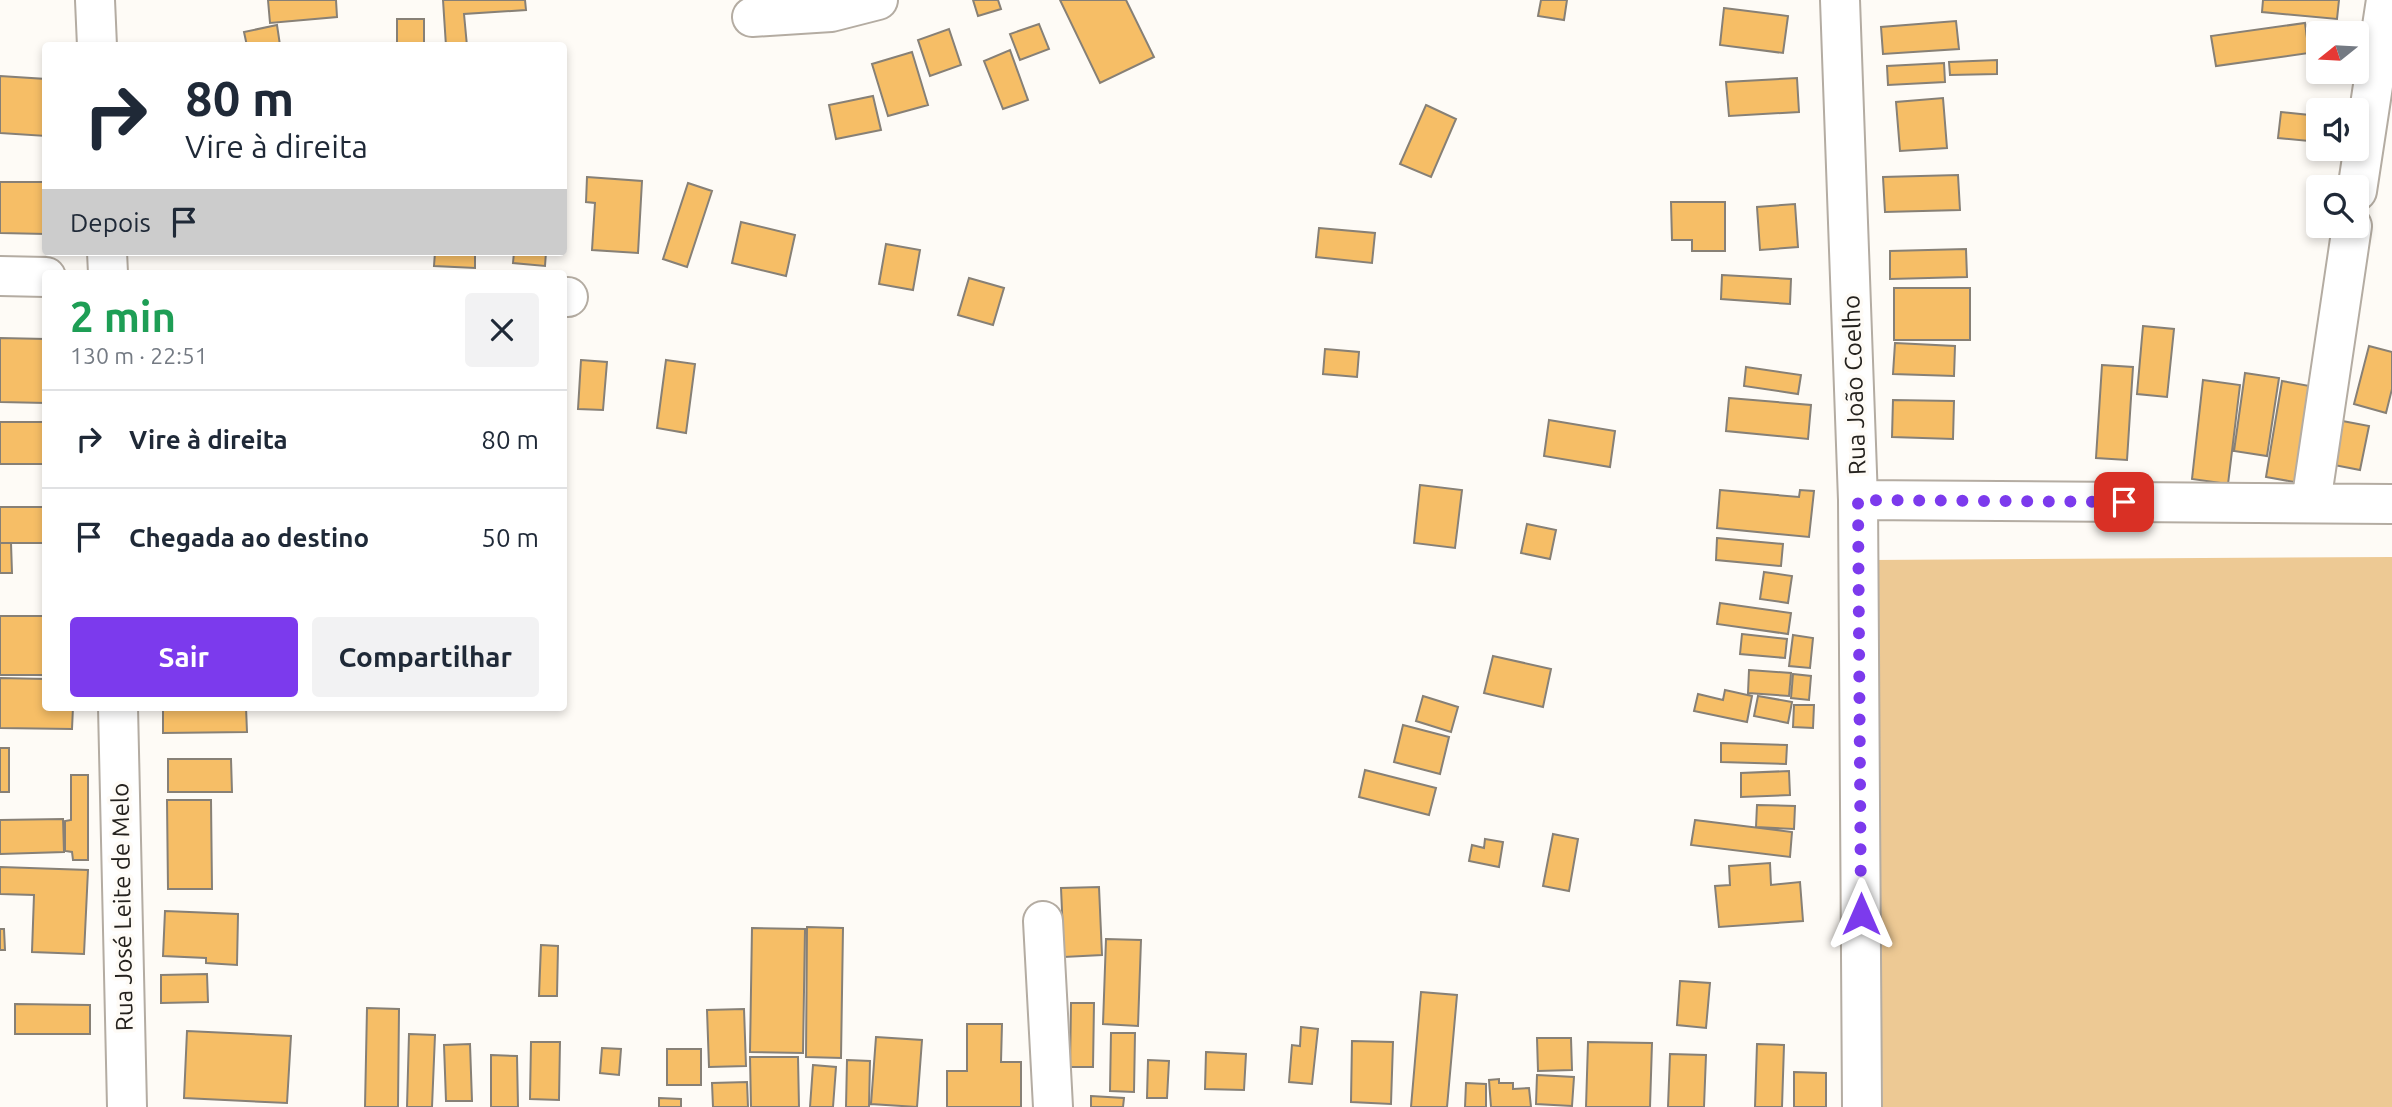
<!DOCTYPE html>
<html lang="pt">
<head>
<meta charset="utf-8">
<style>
  :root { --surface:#fff; --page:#f2f2f3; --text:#1f2937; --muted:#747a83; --line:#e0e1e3; --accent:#7c3aed }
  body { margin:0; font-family:Ubuntu,sans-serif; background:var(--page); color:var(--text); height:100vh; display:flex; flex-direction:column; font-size:26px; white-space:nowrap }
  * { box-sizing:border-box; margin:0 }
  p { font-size:23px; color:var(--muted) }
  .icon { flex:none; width:38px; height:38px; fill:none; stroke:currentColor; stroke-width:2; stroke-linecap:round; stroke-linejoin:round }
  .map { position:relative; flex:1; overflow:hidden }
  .drawer { position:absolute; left:42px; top:270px; width:525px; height:441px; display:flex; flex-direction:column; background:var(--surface); border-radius:7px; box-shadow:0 4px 10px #0003 }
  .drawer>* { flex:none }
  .banner { position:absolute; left:42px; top:42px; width:525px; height:214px; border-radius:7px; box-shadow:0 4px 10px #0003; background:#fff; color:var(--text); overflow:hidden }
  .needle { width:46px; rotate:252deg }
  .buttons { position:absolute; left:2306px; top:21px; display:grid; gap:14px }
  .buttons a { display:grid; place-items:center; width:63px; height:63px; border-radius:7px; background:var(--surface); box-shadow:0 4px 10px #0003; font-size:35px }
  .pin { position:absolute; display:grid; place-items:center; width:60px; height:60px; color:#fff; margin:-30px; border-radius:14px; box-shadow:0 4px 10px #0006 }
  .me { position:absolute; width:77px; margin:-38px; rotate:0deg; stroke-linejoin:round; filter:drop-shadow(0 0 5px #0008) }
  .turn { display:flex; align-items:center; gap:24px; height:147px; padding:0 28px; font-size:32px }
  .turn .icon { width:91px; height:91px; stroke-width:2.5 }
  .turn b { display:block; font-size:49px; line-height:60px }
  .then { display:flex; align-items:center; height:66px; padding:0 28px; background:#0003; gap:14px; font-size:26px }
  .round { display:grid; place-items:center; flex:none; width:74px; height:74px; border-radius:7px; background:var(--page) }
  .overview { display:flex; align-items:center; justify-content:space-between; height:119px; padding:0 28px }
  h1 { font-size:42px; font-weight:600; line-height:52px; color:#1e9e55 }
  .primary-button { display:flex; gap:14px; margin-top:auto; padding:14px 28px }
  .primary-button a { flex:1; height:80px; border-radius:7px; background:var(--accent); color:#fff; font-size:28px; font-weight:600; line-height:80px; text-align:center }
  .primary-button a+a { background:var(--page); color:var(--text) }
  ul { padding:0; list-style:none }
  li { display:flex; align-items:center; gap:21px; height:98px; padding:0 28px; border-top:2px solid var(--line) }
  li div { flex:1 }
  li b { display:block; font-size:26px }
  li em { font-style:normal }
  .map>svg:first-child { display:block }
</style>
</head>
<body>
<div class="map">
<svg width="2392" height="1107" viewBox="0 0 2392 1107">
  <rect width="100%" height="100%" fill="#fefbf6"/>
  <path fill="#edc994" d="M 2392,557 L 2392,1107 L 1883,1107 L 1871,560 Z"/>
  <path fill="#f6be66" stroke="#878076" stroke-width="2" d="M 268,0 L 336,0 L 337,17 L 270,23 Z
    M 443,0 L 525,0 L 526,10 L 464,14 L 467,46 L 446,46 Z
    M 973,0 L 998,0 L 1001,9 L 978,16 Z
    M 1060,0 L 1126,0 L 1154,57 L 1100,83 Z
    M 1541,0 L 1567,0 L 1564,20 L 1538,16 Z
    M 2263,0 L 2339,0 L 2337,19 L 2262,12 Z
    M 1724,8 L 1788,16 L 1783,53 L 1720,45 Z
    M 397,19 L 424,19 L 424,46 L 397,46 Z
    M 1956,21 L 1959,49 L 1883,54 L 1881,27 Z
    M 2305,23 L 2309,53 L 2216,66 L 2211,36 Z
    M 1039,24 L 1049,49 L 1020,60 L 1010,34 Z
    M 277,25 L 280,45 L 247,46 L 244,32 Z
    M 949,29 L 961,65 L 930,76 L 918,40 Z
    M 1010,50 L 1028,100 L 1003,109 L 984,61 Z
    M 912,52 L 928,105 L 888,116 L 872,64 Z
    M 1997,60 L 1997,74 L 1950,75 L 1949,62 Z
    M 1944,63 L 1945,82 L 1888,85 L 1887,66 Z
    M 0,76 L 46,79 L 46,136 L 0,133 Z
    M 1797,78 L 1799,112 L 1729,116 L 1726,82 Z
    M 873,96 L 881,130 L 836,139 L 829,105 Z
    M 1943,98 L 1947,148 L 1900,151 L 1896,102 Z
    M 1426,105 L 1456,119 L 1431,177 L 1400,164 Z
    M 2281,112 L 2319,116 L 2319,142 L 2278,138 Z
    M 1958,175 L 1960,210 L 1885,212 L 1883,177 Z
    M 587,177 L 642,181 L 638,253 L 592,250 L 595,203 L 586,202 Z
    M 0,182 L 46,182 L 46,234 L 0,233 Z
    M 688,183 L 712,191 L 687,267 L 663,259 Z
    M 1671,202 L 1725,202 L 1725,251 L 1692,251 L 1692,240 L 1672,240 Z
    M 1795,204 L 1798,247 L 1760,250 L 1757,207 Z
    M 741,222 L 795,235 L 786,276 L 732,263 Z
    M 1319,228 L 1375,233 L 1372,263 L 1316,257 Z
    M 886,244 L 920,250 L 913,290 L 879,284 Z
    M 1966,249 L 1967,277 L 1890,279 L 1890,251 Z
    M 435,252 L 475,252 L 475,268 L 434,266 Z
    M 514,252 L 546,252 L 545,266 L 513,263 Z
    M 1722,275 L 1791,279 L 1790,304 L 1721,299 Z
    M 969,278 L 1004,288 L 993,325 L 958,315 Z
    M 1894,288 L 1970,288 L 1970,340 L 1894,340 Z
    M 2143,326 L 2174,329 L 2167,397 L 2137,394 Z
    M 0,338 L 46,339 L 46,403 L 0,402 Z
    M 1895,343 L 1955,346 L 1954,376 L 1893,374 Z
    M 2369,346 L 2392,352 L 2392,389 L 2386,413 L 2354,404 Z
    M 1325,349 L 1359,352 L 1357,377 L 1323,374 Z
    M 581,360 L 607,362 L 603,410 L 578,409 Z
    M 666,360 L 695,364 L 686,433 L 657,428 Z
    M 2102,365 L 2133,367 L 2127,460 L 2096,458 Z
    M 1746,367 L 1801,375 L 1798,394 L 1744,386 Z
    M 2245,373 L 2279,378 L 2267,456 L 2234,451 Z
    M 2203,380 L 2240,385 L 2228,484 L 2192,479 Z
    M 2282,381 L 2315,387 L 2300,483 L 2266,477 Z
    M 1729,398 L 1811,405 L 1808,439 L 1726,431 Z
    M 1893,400 L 1954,401 L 1953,439 L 1892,437 Z
    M 2332,419 L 2369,426 L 2360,470 L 2324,463 Z
    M 1549,420 L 1615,431 L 1610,467 L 1544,456 Z
    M 0,422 L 46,422 L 46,464 L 0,464 Z
    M 1420,485 L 1462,490 L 1455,548 L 1414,543 Z
    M 1720,490 L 1799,497 L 1800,490 L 1814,491 L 1809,537 L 1717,528 Z
    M 0,507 L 46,507 L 46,543 L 0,543 Z
    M 1527,524 L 1556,530 L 1550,559 L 1521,553 Z
    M 1717,538 L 1783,544 L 1781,566 L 1716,560 Z
    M 0,543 L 11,543 L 12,573 L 0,573 Z
    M 1764,572 L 1792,576 L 1788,603 L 1760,599 Z
    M 1720,603 L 1791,613 L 1788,634 L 1717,624 Z
    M 0,616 L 46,616 L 46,675 L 0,675 Z
    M 1742,634 L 1787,639 L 1785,658 L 1740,654 Z
    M 1793,635 L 1813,638 L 1810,668 L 1789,666 Z
    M 1493,656 L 1551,669 L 1543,707 L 1484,693 Z
    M 1749,670 L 1791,673 L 1789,696 L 1748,693 Z
    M 1793,674 L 1811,676 L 1809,700 L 1791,698 Z
    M 0,678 L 46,679 L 46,707 L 73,707 L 72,729 L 0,728 Z
    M 1725,690 L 1752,696 L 1747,722 L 1694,711 L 1698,694 L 1723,700 Z
    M 1423,696 L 1458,707 L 1451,732 L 1416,721 Z
    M 1758,696 L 1792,702 L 1788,723 L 1754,716 Z
    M 1794,705 L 1814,705 L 1813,728 L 1793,727 Z
    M 163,707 L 246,707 L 247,732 L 163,733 Z
    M 1403,725 L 1449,737 L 1440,774 L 1394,762 Z
    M 1721,743 L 1787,745 L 1786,764 L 1721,762 Z
    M 0,748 L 9,748 L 9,792 L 0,792 Z
    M 168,759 L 231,759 L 232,792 L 168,792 Z
    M 1365,770 L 1436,788 L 1429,815 L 1359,797 Z
    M 1789,771 L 1790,795 L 1741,797 L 1741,773 Z
    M 71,775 L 88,775 L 88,860 L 73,860 L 72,852 L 65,851 L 65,821 L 71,820 Z
    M 167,800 L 211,800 L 212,889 L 168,889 Z
    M 1757,805 L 1795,806 L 1794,829 L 1756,827 Z
    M 63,819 L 64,852 L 0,854 L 0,820 Z
    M 1695,820 L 1792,832 L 1790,857 L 1691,845 Z
    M 1553,834 L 1578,839 L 1569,891 L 1543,886 Z
    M 1485,839 L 1503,842 L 1499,867 L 1469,861 L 1472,845 L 1484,848 Z
    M 1770,863 L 1771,885 L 1800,882 L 1803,921 L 1719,927 L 1715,886 L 1730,885 L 1729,866 Z
    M 0,867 L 88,870 L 84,954 L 32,952 L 34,895 L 0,894 Z
    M 1099,887 L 1102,955 L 1064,957 L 1061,888 Z
    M 165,911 L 238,914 L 237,965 L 206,963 L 206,958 L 163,956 Z
    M 807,927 L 843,928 L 841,1058 L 806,1057 Z
    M 752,928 L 805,929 L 803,1053 L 750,1052 Z
    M 0,929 L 4,929 L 5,950 L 0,950 Z
    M 1106,939 L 1141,940 L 1138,1026 L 1103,1024 Z
    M 541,945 L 558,946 L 557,996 L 539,996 Z
    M 207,974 L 208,1002 L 161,1003 L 161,975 Z
    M 1680,981 L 1710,983 L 1706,1028 L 1677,1025 Z
    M 1421,992 L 1457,995 L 1447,1107 L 1411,1107 Z
    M 1071,1003 L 1094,1003 L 1093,1067 L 1070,1067 Z
    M 15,1004 L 90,1005 L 90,1034 L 15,1034 Z
    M 367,1008 L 399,1009 L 398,1107 L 365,1107 Z
    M 744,1009 L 746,1066 L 709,1067 L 707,1010 Z
    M 967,1024 L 1002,1024 L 1001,1062 L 1021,1062 L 1021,1107 L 947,1107 L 947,1071 L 967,1071 Z
    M 1301,1027 L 1318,1029 L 1312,1084 L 1289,1082 L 1292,1045 L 1300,1046 Z
    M 187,1031 L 291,1036 L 287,1103 L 184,1098 Z
    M 1111,1033 L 1135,1033 L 1134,1092 L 1110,1091 Z
    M 409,1034 L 435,1035 L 432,1107 L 407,1107 Z
    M 876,1037 L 922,1040 L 917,1107 L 871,1104 Z
    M 1537,1038 L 1571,1038 L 1572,1070 L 1538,1071 Z
    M 1352,1041 L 1393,1042 L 1391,1104 L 1351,1102 Z
    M 531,1042 L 560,1042 L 559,1100 L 530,1099 Z
    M 1588,1042 L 1652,1043 L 1650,1107 L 1586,1107 Z
    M 470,1044 L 472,1101 L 446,1101 L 444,1045 Z
    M 1757,1044 L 1784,1045 L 1782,1107 L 1755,1107 Z
    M 602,1048 L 621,1049 L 619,1075 L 600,1073 Z
    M 667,1049 L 701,1049 L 701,1085 L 667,1085 Z
    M 1206,1052 L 1246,1054 L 1244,1090 L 1205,1089 Z
    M 1670,1054 L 1706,1055 L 1704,1107 L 1668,1107 Z
    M 491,1055 L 517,1056 L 518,1107 L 491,1107 Z
    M 750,1057 L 798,1057 L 799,1107 L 751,1107 Z
    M 847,1060 L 870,1061 L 869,1107 L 846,1107 Z
    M 1148,1060 L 1169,1061 L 1167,1098 L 1147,1098 Z
    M 813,1065 L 836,1067 L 833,1107 L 810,1107 Z
    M 1794,1072 L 1826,1073 L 1826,1107 L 1794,1107 Z
    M 1537,1075 L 1574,1077 L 1572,1106 L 1536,1104 Z
    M 1499,1079 L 1499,1083 L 1513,1083 L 1513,1089 L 1529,1088 L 1531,1107 L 1491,1107 L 1489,1080 Z
    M 747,1082 L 748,1107 L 713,1107 L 712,1083 Z
    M 1466,1083 L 1486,1084 L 1486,1107 L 1465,1107 Z
    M 1091,1096 L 1124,1098 L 1123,1107 L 1091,1107 Z
    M 659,1098 L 681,1099 L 681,1107 L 659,1107 Z"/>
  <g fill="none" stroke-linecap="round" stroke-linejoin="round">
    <g stroke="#b4aca2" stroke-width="42">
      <path id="minor" d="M 95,0 L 97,46
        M 1840,0 L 1858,500 L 1862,1107
        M 752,17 L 831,12 L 878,0
        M 2357,191 L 2386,0
        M 107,252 L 108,273
        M 0,276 L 46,277
        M 564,297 L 568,297
        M 1858,500 L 2392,504
        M 2311,503 L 2352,226
        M 118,707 L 127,1107
        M 1043,921 L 1053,1107"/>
    </g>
    <use href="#minor" stroke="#fff" stroke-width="38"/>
  </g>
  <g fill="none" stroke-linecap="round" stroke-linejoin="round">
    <path stroke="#7c3aed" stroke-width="12" stroke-dasharray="0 21.6" d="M 1861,914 L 1858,500 L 2124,502"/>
  </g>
  <g text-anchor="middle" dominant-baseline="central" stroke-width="7" stroke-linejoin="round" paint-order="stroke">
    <g font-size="24" fill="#25221e" stroke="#fefbf6">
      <text transform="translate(1854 385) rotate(-92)">Rua João Coelho</text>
      <text transform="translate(122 907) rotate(-91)">Rua José Leite de Melo</text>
    </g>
  </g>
</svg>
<div class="buttons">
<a><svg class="needle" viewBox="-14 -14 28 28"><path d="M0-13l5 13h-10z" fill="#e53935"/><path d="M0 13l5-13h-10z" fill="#747a83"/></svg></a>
<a><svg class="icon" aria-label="sound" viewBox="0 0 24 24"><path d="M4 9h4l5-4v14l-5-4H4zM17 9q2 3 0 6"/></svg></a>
<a><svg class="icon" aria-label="search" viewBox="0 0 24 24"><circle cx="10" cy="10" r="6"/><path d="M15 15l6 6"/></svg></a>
</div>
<div class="pin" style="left:2124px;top:502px;background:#d93025"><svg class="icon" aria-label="arrive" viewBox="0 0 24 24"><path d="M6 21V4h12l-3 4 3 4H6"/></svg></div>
<svg class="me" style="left:1861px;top:914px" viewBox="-20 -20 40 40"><path d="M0-17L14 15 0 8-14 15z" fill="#7c3aed" stroke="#fff" stroke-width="4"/></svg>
<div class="banner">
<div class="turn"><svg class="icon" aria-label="right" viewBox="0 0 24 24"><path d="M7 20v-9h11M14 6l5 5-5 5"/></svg><div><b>80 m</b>Vire à direita</div></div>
<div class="then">Depois<svg class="icon" aria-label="arrive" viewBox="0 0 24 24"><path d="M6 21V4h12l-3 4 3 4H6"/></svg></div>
</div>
<section class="drawer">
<div class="overview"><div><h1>2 min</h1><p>130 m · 22:51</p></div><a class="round"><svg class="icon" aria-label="close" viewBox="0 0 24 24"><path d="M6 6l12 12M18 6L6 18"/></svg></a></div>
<ul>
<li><svg class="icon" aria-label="right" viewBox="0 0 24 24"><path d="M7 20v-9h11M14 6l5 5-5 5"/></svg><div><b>Vire à direita</b></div><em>80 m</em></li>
<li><svg class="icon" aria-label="arrive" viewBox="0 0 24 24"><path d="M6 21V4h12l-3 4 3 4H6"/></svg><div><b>Chegada ao destino</b></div><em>50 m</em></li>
</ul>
<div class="primary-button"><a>Sair</a><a>Compartilhar</a></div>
</section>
</div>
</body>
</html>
